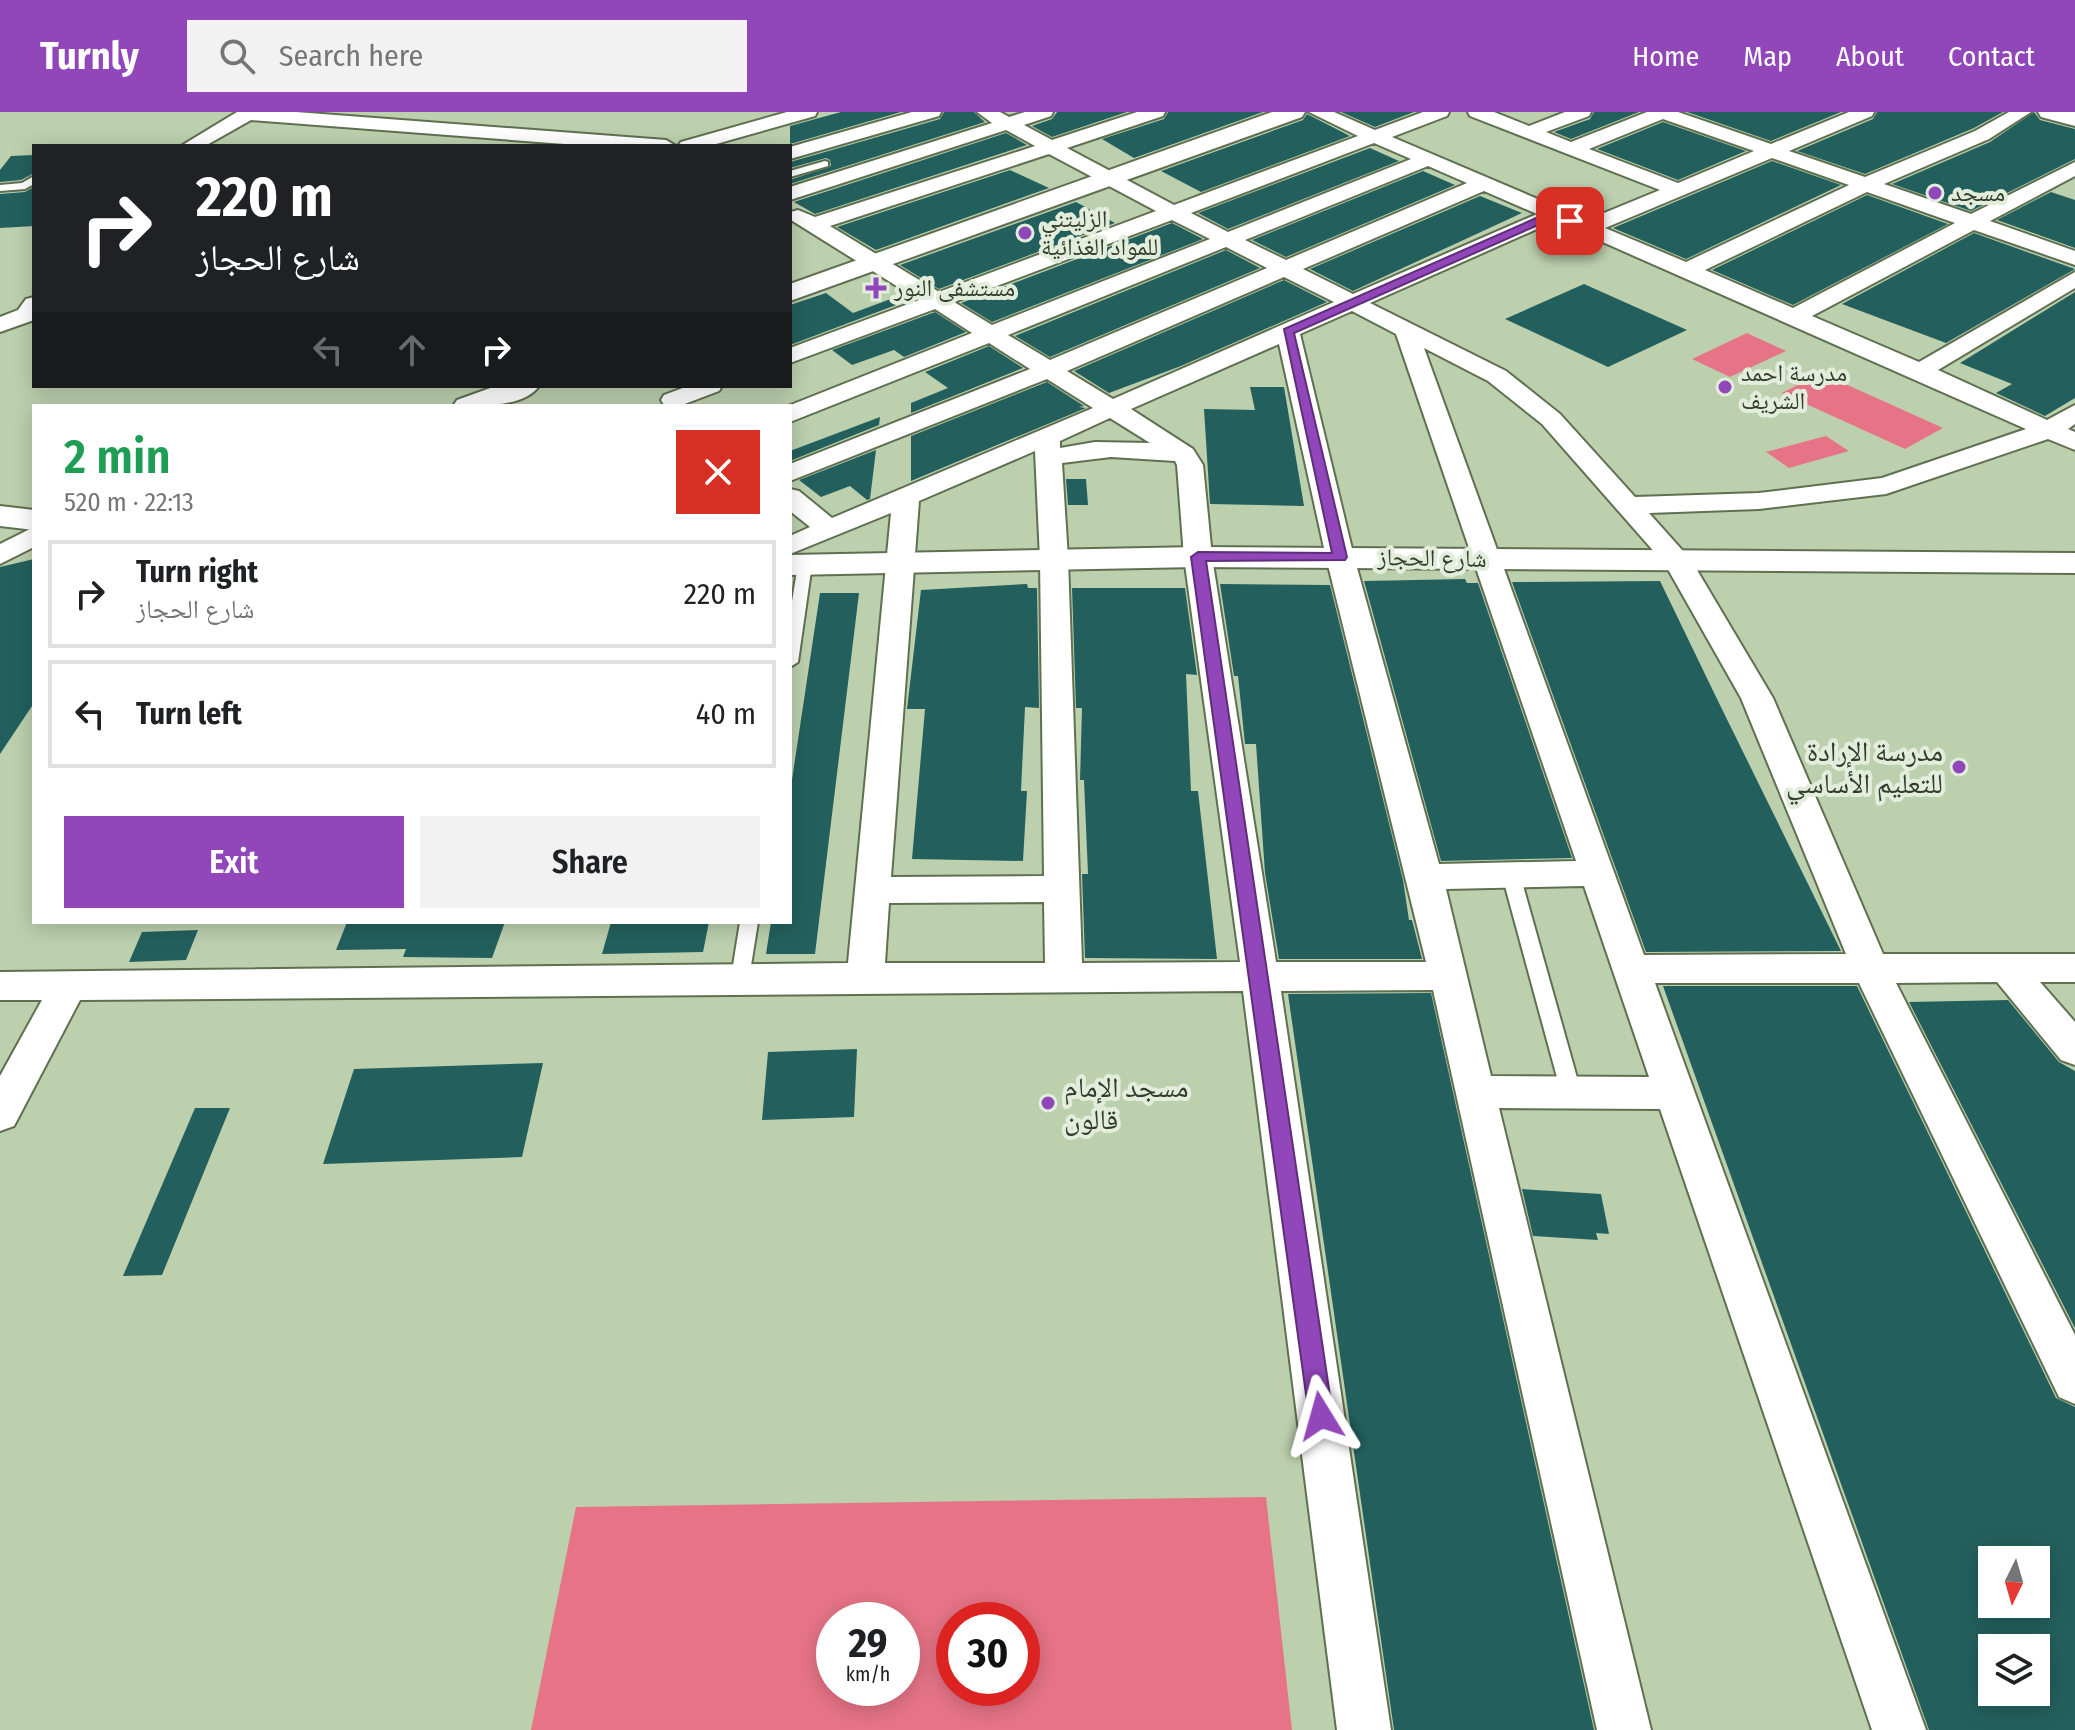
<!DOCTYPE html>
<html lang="en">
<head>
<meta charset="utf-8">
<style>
  :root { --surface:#fff; --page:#f2f2f2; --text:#202124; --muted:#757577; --line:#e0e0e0; --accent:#9147ba }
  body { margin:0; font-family:"Fira Sans Condensed","Noto Naskh Arabic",sans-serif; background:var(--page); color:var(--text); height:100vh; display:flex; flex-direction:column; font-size:30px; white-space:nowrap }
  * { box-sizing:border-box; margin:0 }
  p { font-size:26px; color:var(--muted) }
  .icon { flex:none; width:44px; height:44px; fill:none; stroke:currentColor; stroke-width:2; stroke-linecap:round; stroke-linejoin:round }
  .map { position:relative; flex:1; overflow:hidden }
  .sheet { position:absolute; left:32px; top:292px; width:760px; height:520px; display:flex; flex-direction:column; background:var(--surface); border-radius:0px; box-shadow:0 4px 20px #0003 }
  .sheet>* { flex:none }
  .hud { position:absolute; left:32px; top:32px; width:760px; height:244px; border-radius:0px; box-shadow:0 4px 20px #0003; background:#202124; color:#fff; overflow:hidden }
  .needle { width:52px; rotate:185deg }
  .tools { position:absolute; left:1978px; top:1434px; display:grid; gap:16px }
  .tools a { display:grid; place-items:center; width:72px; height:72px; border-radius:0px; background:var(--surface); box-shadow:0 4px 20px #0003; font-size:40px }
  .speed { position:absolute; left:816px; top:1490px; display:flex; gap:16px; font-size:40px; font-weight:700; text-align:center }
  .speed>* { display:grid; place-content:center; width:104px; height:104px; border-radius:50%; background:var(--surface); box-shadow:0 4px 20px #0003; line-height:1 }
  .speed small { font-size:20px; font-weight:400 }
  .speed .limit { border:12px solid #d22; background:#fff; color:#111 }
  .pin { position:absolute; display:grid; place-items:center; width:68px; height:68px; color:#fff; margin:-34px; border-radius:16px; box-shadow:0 4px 12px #0006 }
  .me { position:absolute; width:88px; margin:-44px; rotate:352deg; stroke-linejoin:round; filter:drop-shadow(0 0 6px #0008) }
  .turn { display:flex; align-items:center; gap:28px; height:168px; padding:0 32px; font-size:36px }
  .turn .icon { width:104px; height:104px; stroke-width:2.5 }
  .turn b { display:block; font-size:56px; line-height:68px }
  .lanes { display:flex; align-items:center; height:76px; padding:0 32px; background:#0003; justify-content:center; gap:40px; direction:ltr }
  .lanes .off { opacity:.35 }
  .round { display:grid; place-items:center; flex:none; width:84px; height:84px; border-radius:0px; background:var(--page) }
  .head { display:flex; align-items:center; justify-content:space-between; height:136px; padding:0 32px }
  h1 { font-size:48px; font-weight:600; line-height:60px; color:#1e9e55 }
  .action { display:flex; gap:16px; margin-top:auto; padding:16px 32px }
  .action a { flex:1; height:92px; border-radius:0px; background:var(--accent); color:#fff; font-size:32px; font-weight:600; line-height:92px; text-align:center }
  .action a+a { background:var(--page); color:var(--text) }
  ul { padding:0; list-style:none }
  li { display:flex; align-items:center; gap:24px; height:108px; margin:0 16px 12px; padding:0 16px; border:4px solid var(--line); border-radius:0px }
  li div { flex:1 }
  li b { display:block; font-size:30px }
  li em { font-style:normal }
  header { display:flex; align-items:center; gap:48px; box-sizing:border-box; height:112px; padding:0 40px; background:var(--accent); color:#fff }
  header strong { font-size:38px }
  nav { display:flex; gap:44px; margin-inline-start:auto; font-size:28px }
  .search { width:560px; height:72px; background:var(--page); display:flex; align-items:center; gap:20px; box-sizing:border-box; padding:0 28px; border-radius:0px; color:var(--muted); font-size:30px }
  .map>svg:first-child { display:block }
</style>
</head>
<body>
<header>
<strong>Turnly</strong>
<div class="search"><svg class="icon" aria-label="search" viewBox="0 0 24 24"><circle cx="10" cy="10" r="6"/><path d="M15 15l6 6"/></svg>Search here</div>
<nav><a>Home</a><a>Map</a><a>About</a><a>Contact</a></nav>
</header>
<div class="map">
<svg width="2075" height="1618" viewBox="0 0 2075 1618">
  <rect width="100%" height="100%" fill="#bcd0ae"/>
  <path fill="#e67486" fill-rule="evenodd" d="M 1747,221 L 1786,239 L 1730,265 L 1692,247 Z
    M 1821,261 L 1943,316 L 1905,337 L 1782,281 Z
    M 1826,324 L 1849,339 L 1789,356 L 1766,340 Z
    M 1266,1385 L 1292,1618 L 531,1618 L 576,1395 ZM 834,1508 L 902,1508 L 902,1576 L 834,1576 ZM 954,1508 L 1022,1508 L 1022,1576 L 954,1576 Z"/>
  <path fill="#23605d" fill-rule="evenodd" d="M 841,0 L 901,0 L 790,32 L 790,14 Z
    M 944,0 L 974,0 L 985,10 L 790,72 L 790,68 L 831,54 L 830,48 L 826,46 L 790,56 L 790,50 L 940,7 Z
    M 1057,0 L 1127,0 L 1052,25 L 1032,14 L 1052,7 Z
    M 1168,0 L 1263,0 L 1134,46 L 1102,27 L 1164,7 Z
    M 1341,0 L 1414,0 L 1375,15 Z
    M 1594,0 L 1639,0 L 1571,27 L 1554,20 L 1590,7 Z
    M 1687,0 L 1841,0 L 1771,29 Z
    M 1877,0 L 2003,0 L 1974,16 L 1865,62 L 1797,39 L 1873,7 Z
    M 2034,0 L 2040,8 L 2075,17 L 2075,47 L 1971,99 L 1892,72 L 1990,30 Z
    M 1307,2 L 1350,24 L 1201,80 L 1161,59 L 1303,8 Z
    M 1663,10 L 1746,39 L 1678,68 L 1597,37 Z
    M 1006,21 L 1027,33 L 815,102 L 794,90 Z
    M 1370,36 L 1399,49 L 1228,117 L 1198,101 Z
    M 34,43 L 34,61 L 21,68 L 0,70 L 0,58 L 11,44 Z
    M 1772,49 L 1841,73 L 1686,147 L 1613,116 Z
    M 1010,58 L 1049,76 L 876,138 L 837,115 Z
    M 1423,59 L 1455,73 L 1286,145 L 1252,128 Z
    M 34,75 L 34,114 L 0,116 L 0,82 L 25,80 Z
    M 2051,80 L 2075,88 L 2075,136 L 1997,108 Z
    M 1867,83 L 1948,112 L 1793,193 L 1712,158 Z
    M 1480,84 L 1522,101 L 1353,179 L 1310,157 Z
    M 1076,90 L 1115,111 L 939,177 L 900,153 Z
    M 1172,111 L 1203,127 L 992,210 L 961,191 Z
    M 1974,121 L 2075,157 L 1946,231 L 1842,192 Z
    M 1226,138 L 1260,156 L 1050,245 L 1015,224 Z
    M 1284,168 L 1327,190 L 1181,254 L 1109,281 L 1074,259 Z
    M 1584,172 L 1687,218 L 1608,255 L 1505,207 Z
    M 2075,180 L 2075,286 L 2045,304 L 1996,281 L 2012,272 L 1960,251 Z
    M 826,181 L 853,201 L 904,182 L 912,187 L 790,233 L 790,193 Z
    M 935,200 L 966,220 L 904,245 L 894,238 L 852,253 L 832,238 Z
    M 989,234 L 1023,256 L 911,301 L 911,291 L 948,276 L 925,260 Z
    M 1047,270 L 1084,294 L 1079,295 L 1086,296 L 911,369 L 911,324 Z
    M 1250,275 L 1284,275 L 1304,394 L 1210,392 L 1204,297 L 1255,298 Z
    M 880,305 L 879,313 L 790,349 L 790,339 Z
    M 876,338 L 870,387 L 867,388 L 850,374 L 821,385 L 799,368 Z
    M 1066,367 L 1086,367 L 1088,393 L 1068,393 Z
    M 34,447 L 34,591 L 0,642 L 0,455 Z
    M 1465,467 L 1467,471 L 1478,471 L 1572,746 L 1441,749 L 1364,469 Z
    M 1660,469 L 1718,589 L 1841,839 L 1646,840 L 1512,470 Z
    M 1027,472 L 1028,476 L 1037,476 L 1039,596 L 1025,595 L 1021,679 L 1027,679 L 1023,749 L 912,747 L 925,597 L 907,597 L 921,478 Z
    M 1220,472 L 1330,473 L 1403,768 L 1409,808 L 1412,808 L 1422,847 L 1279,847 L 1265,761 L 1256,632 L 1245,632 L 1238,564 L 1234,564 Z
    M 1072,476 L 1185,476 L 1197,563 L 1186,562 L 1191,679 L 1198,679 L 1217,847 L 1085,846 L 1082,762 L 1088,762 L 1084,668 L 1080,668 L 1082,596 L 1076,596 Z
    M 820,481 L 859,481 L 815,842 L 766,842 L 771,810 L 790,810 L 790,681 Z
    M 347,810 L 505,810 L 492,846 L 403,845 L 406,837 L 336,838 Z
    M 611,810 L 709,810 L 703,840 L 602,842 Z
    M 198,818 L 186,848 L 129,850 L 142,820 Z
    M 1663,874 L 1857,874 L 2056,1286 L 2075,1295 L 2075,1618 L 1929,1618 ZM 1992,1448 L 2036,1448 L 2036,1492 L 1992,1492 ZM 1992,1536 L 2036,1536 L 2036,1580 L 1992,1580 Z
    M 1431,881 L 1594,1618 L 1394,1618 L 1288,882 Z
    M 2008,888 L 2059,950 L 2075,959 L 2075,1216 L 1909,890 Z
    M 857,937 L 854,1005 L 762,1008 L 768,940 Z
    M 543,951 L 522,1045 L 323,1052 L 354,957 Z
    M 195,996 L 230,996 L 162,1163 L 123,1164 Z
    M 1522,1077 L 1601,1082 L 1609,1122 L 1596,1121 L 1598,1128 L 1533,1124 Z"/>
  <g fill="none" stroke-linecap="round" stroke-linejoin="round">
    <g stroke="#5f7051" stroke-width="4">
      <path id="service" d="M 825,49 L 828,50 L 828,54 L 790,65 L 790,59 Z
        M 34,64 L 34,72 L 25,77 L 0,79 L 0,73 L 22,71 Z
        M 805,448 L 812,452 L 798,550 L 790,555 L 790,502 L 798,452 Z
        M 1511,757 L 1520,763 L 1581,980 L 1578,986 L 1571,988 L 1564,986 L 1561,980 L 1502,763 Z
        M 740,810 L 758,810 L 749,866 L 747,871 L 733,871 L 731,866 Z"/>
    </g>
    <g stroke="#5f7051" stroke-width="4">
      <path id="minor" d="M 237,0 L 296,0 L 666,28 L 676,34 L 591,34 L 251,8 L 205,34 L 181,34 Z
        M 787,0 L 817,0 L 815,4 L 709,34 L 678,34 L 681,30 Z
        M 912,0 L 941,0 L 939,4 L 790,47 L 790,35 Z
        M 977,0 L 1000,0 L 1009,5 L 1025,0 L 1053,0 L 1051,4 L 1024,13 L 1052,28 L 1137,0 L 1165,0 L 1163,4 L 1067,36 L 1174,93 L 1358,24 L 1309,0 L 1334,0 L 1375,18 L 1423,0 L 1449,0 L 1447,4 L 1392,25 L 1587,108 L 1660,78 L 1470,4 L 1468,0 L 1494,0 L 1529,14 L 1565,0 L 1591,0 L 1589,4 L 1546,20 L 1571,30 L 1647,0 L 1678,0 L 1771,32 L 1849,0 L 1874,0 L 1872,4 L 1789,39 L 1865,65 L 1975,19 L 2009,0 L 2031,0 L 1989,27 L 1884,72 L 1971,102 L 2075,50 L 2075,64 L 1990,109 L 2075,139 L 2075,153 L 1974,118 L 1812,204 L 1919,250 L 2075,160 L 2075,176 L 1938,258 L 2047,308 L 2075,293 L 2075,312 L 2068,317 L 2075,320 L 2075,338 L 2048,327 L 1886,382 L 1759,397 L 1649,401 L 1691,448 L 1773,586 L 1883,842 L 2075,842 L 2075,870 L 2040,870 L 2075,910 L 2075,953 L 2061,948 L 1997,870 L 1896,871 L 2075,1223 L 2075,1292 L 2059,1285 L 1859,871 L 1655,871 L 1926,1618 L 1872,1618 L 1660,997 L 1499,996 L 1651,1618 L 1597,1618 L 1433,878 L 1281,879 L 1391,1618 L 1337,1618 L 1243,879 L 80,888 L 14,1014 L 0,1019 L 0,964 L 42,888 L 0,888 L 0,860 L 848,851 L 891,401 L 790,442 L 790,424 L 810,415 L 790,399 L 790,377 L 799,379 L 832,406 L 1093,296 L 1047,267 L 790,369 L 790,352 L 1030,257 L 989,231 L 790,310 L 788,294 L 972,221 L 935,197 L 790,251 L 790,236 L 919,188 L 791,108 L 791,100 L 798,98 L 815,105 L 1035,34 L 1006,18 L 790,88 L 790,75 L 992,11 ZM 1663,7 L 1754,39 L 1678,71 L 1589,37 ZM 1374,31 L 1411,47 L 1228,120 L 1191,101 ZM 1049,42 L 1156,99 L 939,180 L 830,114 ZM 1772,46 L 1849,73 L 1686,150 L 1605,116 ZM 1428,54 L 1467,71 L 1286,148 L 1245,128 ZM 1484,79 L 1537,102 L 1353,182 L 1303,157 ZM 1867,80 L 1955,111 L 1793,196 L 1705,158 ZM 1172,108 L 1210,127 L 992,213 L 954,190 ZM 1555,109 L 2026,317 L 1882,366 L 1759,381 L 1635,385 L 1560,302 L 1506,259 L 1370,191 ZM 1226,135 L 1267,156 L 1050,248 L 1008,223 ZM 1284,165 L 1334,190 L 1113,287 L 1067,259 ZM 1352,199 L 1396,222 L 1576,749 L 1439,752 L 1354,445 L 1300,222 ZM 1279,232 L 1326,445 L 1426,850 L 1276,850 L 1212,445 L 1203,353 L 1193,337 L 1131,297 ZM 1424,236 L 1488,269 L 1542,312 L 1665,452 L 1741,586 L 1846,842 L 1644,843 ZM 1110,306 L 1150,331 L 1095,330 L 1060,336 L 1060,329 ZM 1035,339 L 1040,447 L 1044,764 L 891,765 L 919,389 ZM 1111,345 L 1175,349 L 1177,353 L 1184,445 L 1240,850 L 1082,851 L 1068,447 L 1062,351 ZM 1584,774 L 1649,965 L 1491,964 L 1446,777 ZM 1044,790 L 1045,851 L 885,851 L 889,791 Z
        M 34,185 L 34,208 L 0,220 L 0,205 L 18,198 L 26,187 Z
        M 688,274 L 722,274 L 719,279 L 682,293 L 664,293 L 661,288 L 664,283 Z
        M 34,415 L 34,435 L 0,452 L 0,432 Z"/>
    </g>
    <g stroke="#5f7051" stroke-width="4">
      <path id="tertiary" d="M 1272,0 L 1305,0 L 1302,5 L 790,189 L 790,172 Z
        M 496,274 L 539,274 C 524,296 477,294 453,294 L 457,288 Z"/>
    </g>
    <g stroke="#5f7051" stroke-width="4">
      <path id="secondary" d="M 2038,0 L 2075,0 L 2075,14 L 2041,5 Z
        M 0,394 L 34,398 L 34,418 L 0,414 Z
        M 1198,435 L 2075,441 L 2075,461 L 1198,455 L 790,463 L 790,443 Z"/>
    </g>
    <use href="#service" fill="#fff" fill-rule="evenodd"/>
    <use href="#minor" fill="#fff" fill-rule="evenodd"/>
    <use href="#tertiary" fill="#fff" fill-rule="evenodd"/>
    <use href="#secondary" fill="#fff" fill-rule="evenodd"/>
  </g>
  <path fill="#9147ba" stroke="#5e2e79" stroke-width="2" d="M 1550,100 L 1558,100 L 1576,109 L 1570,112 L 1554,106 L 1294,221 L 1347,445 L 1345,448 L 1206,449 L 1333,1304 L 1329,1312 L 1321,1315 L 1312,1312 L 1309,1304 L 1191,445 L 1198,440 L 1332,441 L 1284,217 Z"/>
  <g fill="#9147ba" stroke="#e3eddb" stroke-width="3">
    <circle cx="1935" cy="81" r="8"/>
    <circle cx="1025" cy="121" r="8"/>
    <path d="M872 164h8v8h8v8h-8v8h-8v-8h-8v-8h8z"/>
    <circle cx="1725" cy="275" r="8"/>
    <circle cx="1959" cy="655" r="8"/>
    <circle cx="1048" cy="991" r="8"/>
  </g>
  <g text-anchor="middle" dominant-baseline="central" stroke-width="8" stroke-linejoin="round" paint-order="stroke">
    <g font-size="24" fill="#343c2e" stroke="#e3eddb" text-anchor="start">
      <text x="1951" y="81">مسجد</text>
      <text x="1041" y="107">الزليتني<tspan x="1041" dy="28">للمواد الغذائية</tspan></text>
      <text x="894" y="176">مستشفى النور</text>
      <text x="1741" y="261">مدرسة احمد<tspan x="1741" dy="28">الشريف</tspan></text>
    </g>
    <g font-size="24" fill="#343c2e" stroke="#e3eddb">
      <text transform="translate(1432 446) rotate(1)">شارع الحجاز</text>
    </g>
    <g font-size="28" fill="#343c2e" stroke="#e3eddb" text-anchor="end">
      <text x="1943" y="639">مدرسة الإرادة<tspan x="1943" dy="32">للتعليم الأساسي</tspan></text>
      <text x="1064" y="975" text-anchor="start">مسجد الإمام<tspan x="1064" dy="32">قالون</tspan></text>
    </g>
  </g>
</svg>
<div class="tools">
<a><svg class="needle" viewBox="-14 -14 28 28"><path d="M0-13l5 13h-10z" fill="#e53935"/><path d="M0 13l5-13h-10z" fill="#757577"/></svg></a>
<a><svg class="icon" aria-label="layers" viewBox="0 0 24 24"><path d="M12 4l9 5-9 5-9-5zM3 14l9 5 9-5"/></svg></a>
</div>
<div class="speed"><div>29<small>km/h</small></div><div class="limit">30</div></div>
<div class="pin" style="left:1570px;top:109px;background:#d93025"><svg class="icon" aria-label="arrive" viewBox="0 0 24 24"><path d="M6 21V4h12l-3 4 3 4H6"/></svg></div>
<svg class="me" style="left:1321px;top:1304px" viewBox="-20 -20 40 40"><path d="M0-17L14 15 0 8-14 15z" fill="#9147ba" stroke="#fff" stroke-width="4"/></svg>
<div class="hud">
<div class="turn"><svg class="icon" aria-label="right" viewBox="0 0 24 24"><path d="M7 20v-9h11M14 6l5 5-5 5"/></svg><div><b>220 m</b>شارع الحجاز</div></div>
<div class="lanes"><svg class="icon off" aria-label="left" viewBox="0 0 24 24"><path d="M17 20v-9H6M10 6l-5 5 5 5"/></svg><svg class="icon off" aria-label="ahead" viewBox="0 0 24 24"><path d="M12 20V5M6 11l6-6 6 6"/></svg><svg class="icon" aria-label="right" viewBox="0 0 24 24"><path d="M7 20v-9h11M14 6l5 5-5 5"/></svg></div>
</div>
<section class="sheet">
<div class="head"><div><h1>2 min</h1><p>520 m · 22:13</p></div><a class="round" style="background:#d93025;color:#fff"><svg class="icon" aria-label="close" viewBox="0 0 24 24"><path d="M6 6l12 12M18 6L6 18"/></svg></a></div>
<ul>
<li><svg class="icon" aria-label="right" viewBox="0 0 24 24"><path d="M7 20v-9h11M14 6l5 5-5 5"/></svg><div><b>Turn right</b><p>شارع الحجاز</p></div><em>220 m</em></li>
<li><svg class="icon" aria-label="left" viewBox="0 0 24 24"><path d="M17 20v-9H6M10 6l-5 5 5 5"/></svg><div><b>Turn left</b></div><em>40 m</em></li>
</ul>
<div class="action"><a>Exit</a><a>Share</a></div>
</section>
</div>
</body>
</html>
